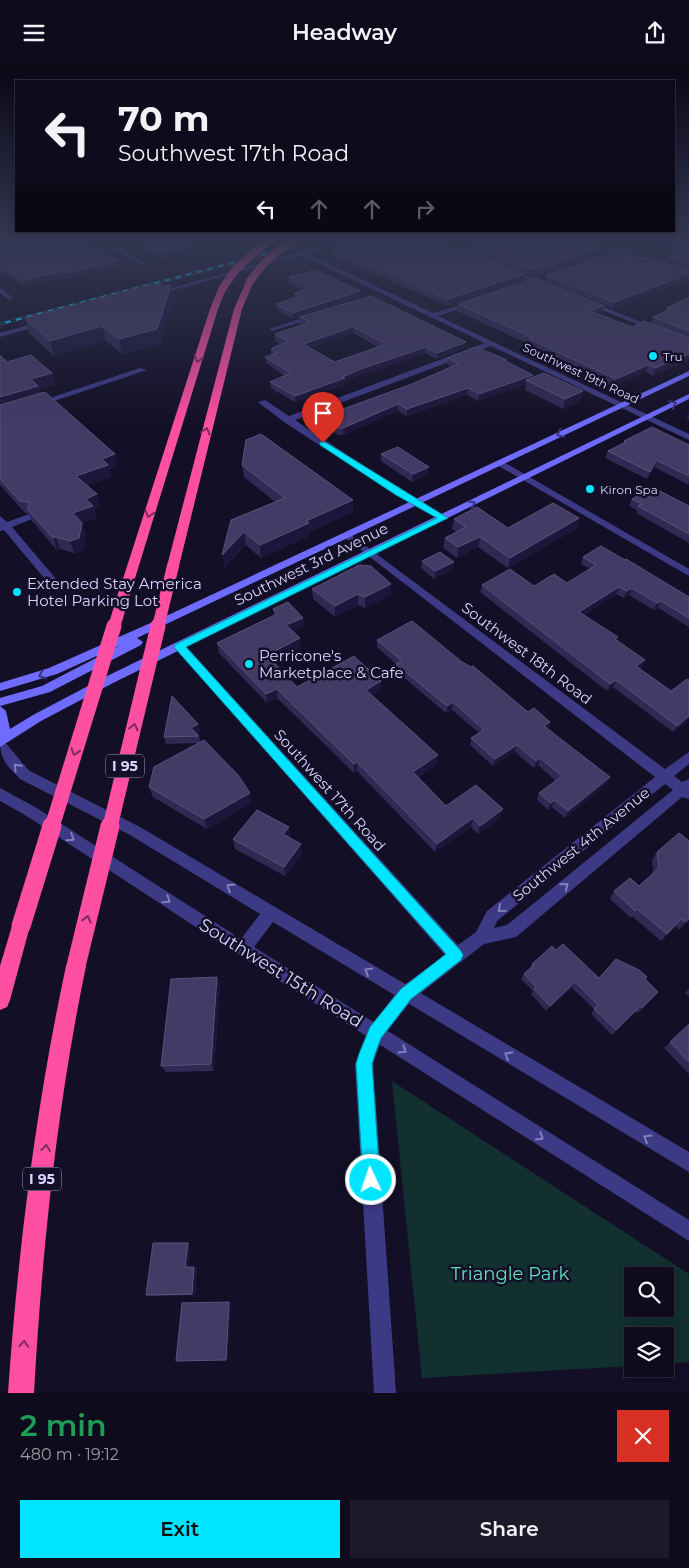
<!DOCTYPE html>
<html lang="en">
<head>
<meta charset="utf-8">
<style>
  :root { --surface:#0e0b1c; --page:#1c1929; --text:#f1f3f6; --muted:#9b9ba3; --line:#2e2b3b; --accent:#00e5ff }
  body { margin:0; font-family:Montserrat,sans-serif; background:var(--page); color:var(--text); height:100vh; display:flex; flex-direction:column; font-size:19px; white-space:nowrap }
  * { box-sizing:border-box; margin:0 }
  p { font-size:16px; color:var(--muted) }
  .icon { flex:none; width:28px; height:28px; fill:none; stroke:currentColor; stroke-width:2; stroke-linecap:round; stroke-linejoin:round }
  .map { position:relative; height:1328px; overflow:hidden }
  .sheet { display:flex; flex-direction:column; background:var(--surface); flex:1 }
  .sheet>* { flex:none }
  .guide { position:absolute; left:15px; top:15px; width:660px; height:152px; border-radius:0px; box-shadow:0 2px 12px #0003,0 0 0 1px var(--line); background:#0e0b1c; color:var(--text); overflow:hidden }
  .buttons { position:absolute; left:624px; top:1202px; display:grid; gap:10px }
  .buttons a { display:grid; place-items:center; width:50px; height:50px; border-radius:0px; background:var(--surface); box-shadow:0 2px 12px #0003,0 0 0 1px var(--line); font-size:25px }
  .pin { position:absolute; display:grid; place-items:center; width:42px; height:42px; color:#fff; margin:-51px -21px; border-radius:50% 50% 50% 0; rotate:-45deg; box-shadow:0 0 5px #0007 }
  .pin .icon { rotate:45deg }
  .me { position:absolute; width:55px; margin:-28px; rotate:357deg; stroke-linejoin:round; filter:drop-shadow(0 0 4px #0008) }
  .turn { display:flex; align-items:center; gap:18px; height:105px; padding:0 20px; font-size:22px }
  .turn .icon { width:65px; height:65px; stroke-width:2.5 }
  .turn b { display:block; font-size:35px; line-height:42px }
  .lanes { display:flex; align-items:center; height:48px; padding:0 20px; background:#0003; justify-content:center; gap:25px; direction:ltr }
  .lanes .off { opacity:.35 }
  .round { display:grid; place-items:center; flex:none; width:52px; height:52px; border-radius:0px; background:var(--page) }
  .headline { display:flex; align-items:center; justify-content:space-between; height:85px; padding:0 20px }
  h1 { font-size:30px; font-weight:600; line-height:38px; color:#1e9e55 }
  .button { display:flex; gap:10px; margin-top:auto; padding:10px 20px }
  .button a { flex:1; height:58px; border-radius:0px; background:var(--accent); color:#111; font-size:20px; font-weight:600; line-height:58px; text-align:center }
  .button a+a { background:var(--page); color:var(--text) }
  header { display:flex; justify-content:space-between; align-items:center; height:65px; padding:0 20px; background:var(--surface); font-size:22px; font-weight:600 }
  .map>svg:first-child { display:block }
</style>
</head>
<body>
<header><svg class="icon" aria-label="menu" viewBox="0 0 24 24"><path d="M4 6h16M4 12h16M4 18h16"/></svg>Headway<svg class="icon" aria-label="share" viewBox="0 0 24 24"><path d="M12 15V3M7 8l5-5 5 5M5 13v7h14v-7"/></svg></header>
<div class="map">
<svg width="689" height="1328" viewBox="0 0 689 1328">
  <rect width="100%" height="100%" fill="#130f26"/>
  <path fill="#12302f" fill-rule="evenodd" d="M 392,1016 L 689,1209 L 689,1297 L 665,1299 L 665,1271 L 632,1271 L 632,1301 L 422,1313 ZM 632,1211 L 665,1211 L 665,1244 L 632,1244 Z"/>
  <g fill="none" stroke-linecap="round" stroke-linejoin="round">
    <path fill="#3d3a85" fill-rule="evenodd" d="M 100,175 L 107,175 L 145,198 L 140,199 Z
      M 343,175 L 353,175 L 307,189 L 433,248 L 476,236 L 476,238 L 438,251 L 689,369 L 689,375 L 491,281 L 295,355 L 402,426 L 448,453 L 443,456 L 440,455 L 396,430 L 284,357 L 258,337 L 265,335 L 289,351 L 485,278 L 301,190 L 159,229 L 154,228 Z
      M 586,175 C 599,175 609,184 621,184 C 631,184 643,175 656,175 L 627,186 L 689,207 L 689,211 L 621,188 L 599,194 L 599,192 L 616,186 Z
      M 508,204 L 547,219 L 548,220 L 543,221 L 506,207 Z
      M 0,223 L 12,232 L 12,234 L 8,234 L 0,228 Z
      M 589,236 L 656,263 L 657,264 L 652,265 L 587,239 L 587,237 Z
      M 315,249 L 318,251 L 317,252 L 272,266 L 269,264 Z
      M 43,256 L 45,257 L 45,259 L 0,272 L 0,268 Z
      M 140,303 L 147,305 L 39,341 L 32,339 Z
      M 500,395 L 689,504 L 689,511 L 497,400 L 496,398 Z
      M 29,449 L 32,450 L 32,454 L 12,462 L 62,521 L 63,523 L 62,525 L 54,525 L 4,465 L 0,466 L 0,451 L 7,457 Z
      M 347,467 L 665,704 L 689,687 L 689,699 L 674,711 L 682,717 L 689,714 L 689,734 L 682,732 L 516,872 L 484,879 L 412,935 L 382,973 L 373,999 L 396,1328 L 374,1328 L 355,999 L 370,962 L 400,923 L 445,890 L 174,582 L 180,578 L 184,579 L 458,880 L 476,867 L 487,846 L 655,712 L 344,472 L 342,470 ZM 665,719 L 673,725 L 507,860 L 494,863 L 497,856 Z"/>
    <path fill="#3d3a85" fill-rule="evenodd" d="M 0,674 C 6,676 23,700 30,706 L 140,762 L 689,1087 L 689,1107 L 273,857 L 254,882 L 689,1155 L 689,1176 L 237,889 L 25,750 L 0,736 L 0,723 L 35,742 L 241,874 L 260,849 L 130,770 L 20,714 C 6,699 0,695 0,674 Z"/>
    <path fill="#6f6bff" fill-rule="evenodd" d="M 689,306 L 689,311 L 137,573 L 143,577 L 141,580 L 50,627 L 0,641 L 6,646 L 10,664 L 33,650 L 107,611 L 689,329 L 689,334 L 115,617 L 41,656 L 0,682 L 0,633 L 42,621 L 121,580 L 57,609 L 0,626 L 0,618 L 49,603 L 164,552 Z"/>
    <path fill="#ff4fa3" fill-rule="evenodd" d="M 247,214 L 254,216 L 242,244 L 179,501 L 173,505 L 169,504 L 167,501 L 234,244 Z
      M 219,222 L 226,224 L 218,244 L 132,523 L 130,526 L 122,526 L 120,523 L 210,244 Z
      M 21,852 L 27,855 L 30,861 L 10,935 L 7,942 L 0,945 L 0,901 L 12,861 L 15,855 Z
      M 76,892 L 83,894 L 86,901 C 57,1041 42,1185 34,1328 L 8,1328 C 18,1185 36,1041 66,901 L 69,894 Z"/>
    <g stroke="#00e5ff" stroke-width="2.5">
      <path id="rail" d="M 0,259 L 319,175"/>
    </g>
    <use href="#rail" stroke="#130f26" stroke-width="2" stroke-dasharray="5.5" stroke-linecap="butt"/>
    <path stroke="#ff4fa3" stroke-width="8" d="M 250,216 L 265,197 L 291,175
      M 222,224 L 237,203 L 269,175"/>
    <path stroke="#ff4fa3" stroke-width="12" d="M 114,562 L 126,523
      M 158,562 L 173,501"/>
    <path stroke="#ff4fa3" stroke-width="15" d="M 52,762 L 114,561
      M 110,762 L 158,561"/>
    <path stroke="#ff4fa3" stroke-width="19" d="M 21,861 L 52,761
      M 76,901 L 110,761"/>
  </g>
  <path fill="#312854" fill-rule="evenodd" d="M 0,175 L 119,201 L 67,214 L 63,211 L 26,221 L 0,207 Z
    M 129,175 L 240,175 L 163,194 Z
    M 443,175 L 624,175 L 610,180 L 603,178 L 600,189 L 533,212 Z
    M 652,175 L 689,175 L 689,214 L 613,243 L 544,216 L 546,210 L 647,199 L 689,205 L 667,197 L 669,191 L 678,188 L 651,179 Z
    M 332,181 L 523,216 L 447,241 L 367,205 L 333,192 Z
    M 289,212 L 360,226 L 360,232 L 293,254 L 277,245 L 276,239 L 295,233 L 294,228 L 303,226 L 289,218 Z
    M 171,221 L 174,235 L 160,279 L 122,289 L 106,276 L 54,291 L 29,268 L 25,253 Z
    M 689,232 L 689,295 L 653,311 L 646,307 L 613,321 L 528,281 L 529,279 L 457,246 L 458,239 L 602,247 L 599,249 L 632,262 L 651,259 L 653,252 L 666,246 L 667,243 Z
    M 300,252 L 465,283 L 436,294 L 425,288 L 422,289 L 361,310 L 345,317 L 345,320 L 295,337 L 271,323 L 270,317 L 285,311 L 266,298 L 265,292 L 271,290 L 271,284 L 281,280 L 275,276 L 275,269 L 303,259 L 300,258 ZM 353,268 L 378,282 L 335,297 L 310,283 Z
    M 0,290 L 7,297 L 52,308 L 55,320 L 39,325 L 40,328 L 118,401 L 109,405 L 111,412 L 87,420 L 101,441 L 94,444 L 97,453 L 82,458 L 86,470 L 83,485 L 74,488 L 60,484 L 57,485 L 32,456 L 29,449 L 25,448 L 0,420 Z
    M 448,293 L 507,295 L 507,297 L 532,313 L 581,336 L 563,344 L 525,325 L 526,319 L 478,336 L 467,330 L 407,351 L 398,346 L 343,370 L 338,370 L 322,359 L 321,352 L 412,319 L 451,302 L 447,300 Z
    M 689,348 L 689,355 L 687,354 Z
    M 624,376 L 689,380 L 689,420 L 654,402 L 647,414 L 605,393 L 608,386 L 623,378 Z
    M 381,389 L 429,402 L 429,409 L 412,417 L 381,396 Z
    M 242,400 L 353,435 L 353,447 L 309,467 L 309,471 L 261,493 L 246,480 L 224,503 L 231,455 L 275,437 L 244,412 Z
    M 632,434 L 689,441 L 689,478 L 636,448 L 637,445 L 629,441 Z
    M 579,453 L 576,464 L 508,503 L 478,482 L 457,493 L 443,483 L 445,473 L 457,467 L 452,464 L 454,454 L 508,463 Z
    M 583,492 L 689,532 L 689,562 L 658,543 L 654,545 L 629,530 L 624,533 L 616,529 L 584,550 L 617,576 L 642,602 L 639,604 L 671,626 L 689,615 L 689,655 L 673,667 L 613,622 L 607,626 L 480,527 L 482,520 L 534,521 L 567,518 L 590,504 L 581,499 Z
    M 422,496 L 454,497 L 453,504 L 434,514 L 421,503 Z
    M 391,519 L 391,530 L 365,543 L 358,540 L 335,552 L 313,534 L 312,524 Z
    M 273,544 L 303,553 L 304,562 L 293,567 L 300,582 L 273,597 L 297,622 L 381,625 L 372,630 L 437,699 L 418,712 L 446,741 L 500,753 L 478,769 L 471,762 L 435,787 L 357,706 L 354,708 L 277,633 L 267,638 L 219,588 L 217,578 L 274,550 Z
    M 377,575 L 462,597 L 528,647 L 550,657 L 548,664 L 607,719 L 565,753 L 552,742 L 548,745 L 537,735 L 539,728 L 556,716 L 538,700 L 534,703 L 515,687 L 493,701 L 470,680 L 471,673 L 479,668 L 452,645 L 446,648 L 396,606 L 396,599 L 377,582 Z
    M 198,659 L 200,666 L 196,668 L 199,671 L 200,677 L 251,738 L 207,764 L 153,732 L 149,722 L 197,678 L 166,679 L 164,672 Z
    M 289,762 L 290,771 L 289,773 L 302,789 L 285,811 L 235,784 L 233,774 Z
    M 657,787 L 689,856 L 679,865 L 675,861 L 661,876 L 632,851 L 631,853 L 610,834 L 614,826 L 639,821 L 653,808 L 652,795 Z
    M 556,885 L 599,913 L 646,915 L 658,927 L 638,948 L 635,947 L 612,970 L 591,949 L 594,944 L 572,923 L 546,946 L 531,929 L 533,926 L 521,914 L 524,909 L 530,903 L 532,899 Z
    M 217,912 L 220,920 L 214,1006 L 166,1007 L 161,1001 Z
    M 689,924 L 689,932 L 685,928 Z
    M 689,959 L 689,1009 L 664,983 Z
    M 190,1180 L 188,1202 L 194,1202 L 197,1203 L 195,1230 L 150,1231 L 146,1230 Z"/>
  <path fill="#1d163a" d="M 219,175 L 240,175 L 163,194 L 162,188 Z
    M 612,175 L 624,175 L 610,180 Z
    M 603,177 L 601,183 L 591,186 L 592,180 Z
    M 601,183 L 600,189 L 533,212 L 534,205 Z
    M 118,196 L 119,201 L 67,214 L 65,208 Z
    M 62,206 L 63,211 L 26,221 L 24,215 Z
    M 524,209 L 523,216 L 447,241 L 448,234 Z
    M 689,209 L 689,214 L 613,243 L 614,237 Z
    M 171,221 L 174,235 L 160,279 L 122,289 L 119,274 Z
    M 360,226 L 360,232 L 293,254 L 292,248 Z
    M 604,241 L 602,247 L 589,252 L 590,246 Z
    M 102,261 L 106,276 L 54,291 L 50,276 Z
    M 353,262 L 353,268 L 303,285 L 303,279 Z
    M 466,277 L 465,283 L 436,294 L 437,288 Z
    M 425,282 L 425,288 L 361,310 L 345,317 L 345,320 L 295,337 L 295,331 L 361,304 Z
    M 689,289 L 689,295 L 653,311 L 655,303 Z
    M 648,300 L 646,307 L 613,321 L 616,314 Z
    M 52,308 L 55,320 L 39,325 L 41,332 L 0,345 L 0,332 L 31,314 Z
    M 533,310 L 532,316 L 526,315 L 526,319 L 478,336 L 479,329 Z
    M 468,323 L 467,330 L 407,351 L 407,344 Z
    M 583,326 L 581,336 L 563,344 L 565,334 Z
    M 398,339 L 398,346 L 343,370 L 343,363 Z
    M 115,389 L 118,401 L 109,405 L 111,412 L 79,423 L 76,411 L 102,394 Z
    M 656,395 L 654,402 L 647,414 L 650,407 Z
    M 429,402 L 429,409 L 412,417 L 413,409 Z
    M 97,429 L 101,441 L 94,444 L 97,453 L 82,458 L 86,470 L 83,485 L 74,488 L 70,476 L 73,448 L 86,434 Z
    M 353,435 L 353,447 L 309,467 L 309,471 L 261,493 L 260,480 L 306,456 Z
    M 579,453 L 576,464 L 508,503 L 510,493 Z
    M 244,467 L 246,480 L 224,503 L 222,490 Z
    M 56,472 L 60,484 L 57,485 L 53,473 Z
    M 480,472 L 478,482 L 457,493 L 458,482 Z
    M 454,497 L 453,504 L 434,514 L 435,506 Z
    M 391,519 L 391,530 L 365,543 L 365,532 Z
    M 619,522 L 616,529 L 577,554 L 579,547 Z
    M 632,523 L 629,530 L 624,533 L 627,526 Z
    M 358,529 L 358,540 L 335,552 L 335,541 Z
    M 661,536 L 658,543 L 654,545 L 657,538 Z
    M 303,553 L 304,562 L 287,570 L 286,560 Z
    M 300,573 L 300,582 L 268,599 L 267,590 Z
    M 645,595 L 642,602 L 633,608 L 636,601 Z
    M 616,615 L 613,622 L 607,626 L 610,619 Z
    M 381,616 L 381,625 L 365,634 L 366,625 Z
    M 277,624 L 277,633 L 267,638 L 266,629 Z
    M 453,637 L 452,645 L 446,648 L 447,641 Z
    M 689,651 L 689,655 L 673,667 L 677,661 Z
    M 550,657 L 548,664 L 541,668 L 544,661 Z
    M 198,659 L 200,666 L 193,670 L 191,663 Z
    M 517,680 L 515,687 L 493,701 L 495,694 Z
    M 438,690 L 437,699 L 412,715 L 413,707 Z
    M 540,693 L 538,700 L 534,703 L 536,696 Z
    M 357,697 L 357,706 L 354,708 L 354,699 Z
    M 610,712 L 607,719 L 565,753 L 568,746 Z
    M 250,728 L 251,738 L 207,764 L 204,754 Z
    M 555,735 L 552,742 L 548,745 L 551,738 Z
    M 503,744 L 500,753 L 478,769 L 480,761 Z
    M 473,753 L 471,762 L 435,787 L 437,779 Z
    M 289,762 L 290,771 L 284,779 L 283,769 Z
    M 301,779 L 302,789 L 285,811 L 284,802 Z
    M 689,854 L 689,856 L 679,865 L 685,857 Z
    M 217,912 L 220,920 L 214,1006 L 211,999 Z
    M 575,917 L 572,923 L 546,946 L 550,941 Z
    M 188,1178 L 190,1180 L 188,1204 L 185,1202 Z
    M 194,1202 L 197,1203 L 195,1230 L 192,1229 Z
    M 229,1237 L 231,1238 L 228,1294 L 226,1295 Z"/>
  <path fill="#433a66" stroke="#5a527e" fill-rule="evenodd" d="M 0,175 L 85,175 L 118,196 L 65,208 L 62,206 L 24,215 L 0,202 Z
    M 138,175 L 219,175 L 162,188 Z
    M 353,175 L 439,175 L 524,209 L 448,234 L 368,199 L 333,186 L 337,185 L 332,181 Z
    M 459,175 L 599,175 L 603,177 L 592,180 L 601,183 L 534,205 Z
    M 661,175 L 689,175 L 689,198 L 669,191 L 688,184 Z
    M 613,187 L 647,199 L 657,195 L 689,205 L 689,209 L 614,237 L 546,210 Z
    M 316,205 L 360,226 L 292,248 L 276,239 L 300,231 L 294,228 L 310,224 L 289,212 Z
    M 534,213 L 604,241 L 590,246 L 632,262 L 644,256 L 689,273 L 689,289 L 655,303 L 648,300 L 616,314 L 529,274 L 533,273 L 458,239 Z
    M 153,219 L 171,221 L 157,264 L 119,274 L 102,261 L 50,276 L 25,253 Z
    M 371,231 L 466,277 L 437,288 L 425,282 L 423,283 L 361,304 L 342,312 L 345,313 L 295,331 L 270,317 L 291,308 L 265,292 L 277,288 L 271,284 L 274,282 L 288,277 L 275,269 L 310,257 L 300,252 ZM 353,262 L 386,279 L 335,297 L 303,279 Z
    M 689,232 L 689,266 L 653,252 L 670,244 L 667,243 Z
    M 476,282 L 507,295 L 505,296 L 533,310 L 479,329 L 468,323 L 407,344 L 398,339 L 343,363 L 338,363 L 321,352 L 412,319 L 458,299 L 448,293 Z
    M 0,290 L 7,297 L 31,290 L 52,308 L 31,314 L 38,321 L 0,332 Z
    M 544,308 L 583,326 L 565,334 L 526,315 Z
    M 45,327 L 115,389 L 102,394 L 108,400 L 76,411 L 97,429 L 86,434 L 93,441 L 73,448 L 82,458 L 79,473 L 70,476 L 56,472 L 53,473 L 27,444 L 29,442 L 29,437 L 20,436 L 0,414 L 0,340 Z
    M 652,362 L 689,380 L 689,411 L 656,395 L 650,407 L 608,386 L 626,377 L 624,376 Z
    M 261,369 L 353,435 L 306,456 L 309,458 L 260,480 L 244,467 L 222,490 L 231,455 L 285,433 L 242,400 L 246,375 Z
    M 398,382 L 429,402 L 413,409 L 381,389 Z
    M 652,422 L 689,441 L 689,469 L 638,441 L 642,439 L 632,434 Z
    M 553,438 L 579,453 L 510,493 L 480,472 L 458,482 L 445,473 L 466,462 L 454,454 L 477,442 L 508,463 Z
    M 601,481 L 625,495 L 626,494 L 689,532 L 689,553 L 661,536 L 657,538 L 632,523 L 627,526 L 619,522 L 579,547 L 618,572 L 615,574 L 645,595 L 636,601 L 671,626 L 687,614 L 689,615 L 689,651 L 677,661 L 616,615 L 610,619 L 482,520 L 510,504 L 534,521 L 554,509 L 567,518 L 596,500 L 583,492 Z
    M 440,487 L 454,497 L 435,506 L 422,496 Z
    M 359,500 L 371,501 L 391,519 L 365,532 L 358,529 L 335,541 L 312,524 Z
    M 288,537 L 303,553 L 286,560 L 300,573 L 267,590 L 297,622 L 354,591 L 381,616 L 366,625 L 438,690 L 413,707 L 446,741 L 476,720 L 503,744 L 480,761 L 473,753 L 437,779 L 357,697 L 354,699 L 277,624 L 266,629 L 217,578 L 277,549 L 273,544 Z
    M 412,556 L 462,597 L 471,602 L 473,601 L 528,647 L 534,643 L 550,657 L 544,661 L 610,712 L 568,746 L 555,735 L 551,738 L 539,728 L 562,711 L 540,693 L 536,696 L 517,680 L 495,694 L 471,673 L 484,665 L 453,637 L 447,641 L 396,599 L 402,596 L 377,575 Z
    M 172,631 L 198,659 L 191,663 L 199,671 L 164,672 Z
    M 204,675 L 238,710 L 250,728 L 204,754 L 149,722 L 154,702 Z
    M 257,745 L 289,762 L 283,769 L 301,779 L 284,802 L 233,774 Z
    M 679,768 L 689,776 L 689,854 L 685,857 L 681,854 L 667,869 L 637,844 L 635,846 L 614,826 L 630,813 L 639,821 L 659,803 L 657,787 Z
    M 563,879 L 599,913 L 616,894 L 639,905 L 647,912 L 645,914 L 658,927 L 642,943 L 640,941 L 616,965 L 594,944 L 598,940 L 575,917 L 550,941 L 534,924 L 536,922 L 524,909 L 534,900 L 532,899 L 552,881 L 556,885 Z
    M 217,912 L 211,999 L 161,1001 L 171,914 Z
    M 689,959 L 689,997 L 670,977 Z
    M 153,1178 L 188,1178 L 185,1202 L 194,1202 L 192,1229 L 146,1230 Z
    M 229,1237 L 226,1295 L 176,1296 L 182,1238 Z"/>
  <defs><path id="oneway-chevron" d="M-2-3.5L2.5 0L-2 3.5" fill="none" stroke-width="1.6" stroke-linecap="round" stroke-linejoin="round" transform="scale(1.25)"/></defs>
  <g stroke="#7d2c5e">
    <use href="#oneway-chevron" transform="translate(198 294) rotate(107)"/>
    <use href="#oneway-chevron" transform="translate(206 366) rotate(-75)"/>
    <use href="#oneway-chevron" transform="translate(149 449) rotate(107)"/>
    <use href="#oneway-chevron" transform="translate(134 662) rotate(-76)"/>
    <use href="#oneway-chevron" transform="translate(75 687) rotate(107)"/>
    <use href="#oneway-chevron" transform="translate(87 854) rotate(-76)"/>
    <use href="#oneway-chevron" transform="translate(46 1083) rotate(-83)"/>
    <use href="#oneway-chevron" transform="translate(24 1279) rotate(-86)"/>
  </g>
  <g stroke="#38347d">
    <use href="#oneway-chevron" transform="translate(673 339) rotate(-26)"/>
    <use href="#oneway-chevron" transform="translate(560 369) rotate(154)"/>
    <use href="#oneway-chevron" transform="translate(472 439) rotate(-27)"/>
    <use href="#oneway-chevron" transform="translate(42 610) rotate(160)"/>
  </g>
  <g stroke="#837fbc">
    <use href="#oneway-chevron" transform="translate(17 702) rotate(-134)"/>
    <use href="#oneway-chevron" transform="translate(71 773) rotate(33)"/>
    <use href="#oneway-chevron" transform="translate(565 821) rotate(-40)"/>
    <use href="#oneway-chevron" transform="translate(230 822) rotate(-148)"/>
    <use href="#oneway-chevron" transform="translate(167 835) rotate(33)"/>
    <use href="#oneway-chevron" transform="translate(501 844) rotate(141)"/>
    <use href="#oneway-chevron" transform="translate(368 906) rotate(-149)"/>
    <use href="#oneway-chevron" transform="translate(403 985) rotate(32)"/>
    <use href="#oneway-chevron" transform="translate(508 990) rotate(-149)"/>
    <use href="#oneway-chevron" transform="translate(540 1072) rotate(32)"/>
    <use href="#oneway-chevron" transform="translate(647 1073) rotate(-149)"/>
  </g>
  <linearGradient id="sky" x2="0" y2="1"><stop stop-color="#0a0815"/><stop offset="0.48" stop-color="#333752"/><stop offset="1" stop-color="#333752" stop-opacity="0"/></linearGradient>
  <rect width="689" height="361" fill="url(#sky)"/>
  <path fill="#00e5ff" stroke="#0095a6" d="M 320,377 L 325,377 L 448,453 L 186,582 L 461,886 L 463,890 L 461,895 L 411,934 L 381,973 L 375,989 L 372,999 L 380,1115 L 377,1121 L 371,1123 L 365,1121 L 363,1115 L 356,999 L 359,989 L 370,962 L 401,924 L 446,889 L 174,582 L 176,579 L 437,453 L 396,430 L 320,380 Z"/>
  <g fill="#00e5ff" stroke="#130f26" stroke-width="2">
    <circle cx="653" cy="291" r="5"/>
    <circle cx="590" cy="424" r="5"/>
    <circle cx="17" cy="527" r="5"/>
    <circle cx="249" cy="599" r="5"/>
  </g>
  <g text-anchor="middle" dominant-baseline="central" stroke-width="5" stroke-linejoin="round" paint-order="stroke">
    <g font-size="12" fill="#d9d4ff" stroke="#130f26" text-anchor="start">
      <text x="663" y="291">Tru</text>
      <text x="600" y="424">Kiron Spa</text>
    </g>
    <g font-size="12" fill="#d9d4ff" stroke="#130f26">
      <text transform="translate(581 308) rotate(25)">Southwest 19th Road</text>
    </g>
    <g fill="#130f26" stroke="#9e99be" stroke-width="1">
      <rect x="106" y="689.5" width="38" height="23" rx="4"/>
      <rect x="23" y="1102.5" width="38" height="23" rx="4"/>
    </g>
    <g font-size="14" font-weight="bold" fill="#d9d4ff">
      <text x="125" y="701">I 95</text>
      <text x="42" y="1114">I 95</text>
    </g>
    <g font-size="15" fill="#d9d4ff" stroke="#130f26">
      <text transform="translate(311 499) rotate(-26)">Southwest 3rd Avenue</text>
      <text transform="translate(527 588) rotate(37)">Southwest 18th Road</text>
      <text transform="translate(330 725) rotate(48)">Southwest 17th Road</text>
      <text transform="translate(581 779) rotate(-39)">Southwest 4th Avenue</text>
    </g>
    <g font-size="15" fill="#d9d4ff" stroke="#130f26" text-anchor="start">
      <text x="27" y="518">Extended Stay America<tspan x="27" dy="17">Hotel Parking Lot</tspan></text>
      <text x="259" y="590">Perricone's<tspan x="259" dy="17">Marketplace &amp; Cafe</tspan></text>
    </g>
    <g font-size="18" fill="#d9d4ff" stroke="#130f26">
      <text transform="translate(281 908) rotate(32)">Southwest 15th Road</text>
    </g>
    <g font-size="18" fill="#5fe0c0" stroke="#130f26">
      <text x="510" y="1209">Triangle Park</text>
    </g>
  </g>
</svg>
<div class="buttons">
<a><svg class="icon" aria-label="search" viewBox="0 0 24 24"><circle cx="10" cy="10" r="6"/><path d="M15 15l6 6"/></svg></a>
<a><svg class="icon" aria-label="layers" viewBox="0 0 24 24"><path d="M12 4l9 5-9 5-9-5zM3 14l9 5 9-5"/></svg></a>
</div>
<div class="pin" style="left:323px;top:378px;background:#d93025"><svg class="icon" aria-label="arrive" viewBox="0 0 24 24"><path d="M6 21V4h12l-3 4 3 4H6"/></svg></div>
<svg class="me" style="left:371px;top:1115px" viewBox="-20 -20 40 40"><circle r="17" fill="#00e5ff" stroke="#fff" stroke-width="3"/><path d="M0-11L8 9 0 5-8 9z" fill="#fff"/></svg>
<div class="guide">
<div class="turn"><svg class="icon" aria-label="left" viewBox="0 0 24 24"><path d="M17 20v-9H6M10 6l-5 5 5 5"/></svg><div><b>70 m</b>Southwest 17th Road</div></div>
<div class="lanes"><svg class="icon" aria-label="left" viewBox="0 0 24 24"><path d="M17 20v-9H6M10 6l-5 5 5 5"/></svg><svg class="icon off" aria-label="ahead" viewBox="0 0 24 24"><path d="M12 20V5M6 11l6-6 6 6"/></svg><svg class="icon off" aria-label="ahead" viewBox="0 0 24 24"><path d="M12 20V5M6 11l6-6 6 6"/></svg><svg class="icon off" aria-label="right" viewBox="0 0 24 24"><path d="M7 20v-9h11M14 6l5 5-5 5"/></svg></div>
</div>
</div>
<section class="sheet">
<div class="headline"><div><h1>2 min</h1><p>480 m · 19:12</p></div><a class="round" style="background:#d93025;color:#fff"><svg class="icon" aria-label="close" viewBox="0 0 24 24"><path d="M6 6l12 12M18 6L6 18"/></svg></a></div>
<div class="button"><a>Exit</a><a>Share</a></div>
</section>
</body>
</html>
